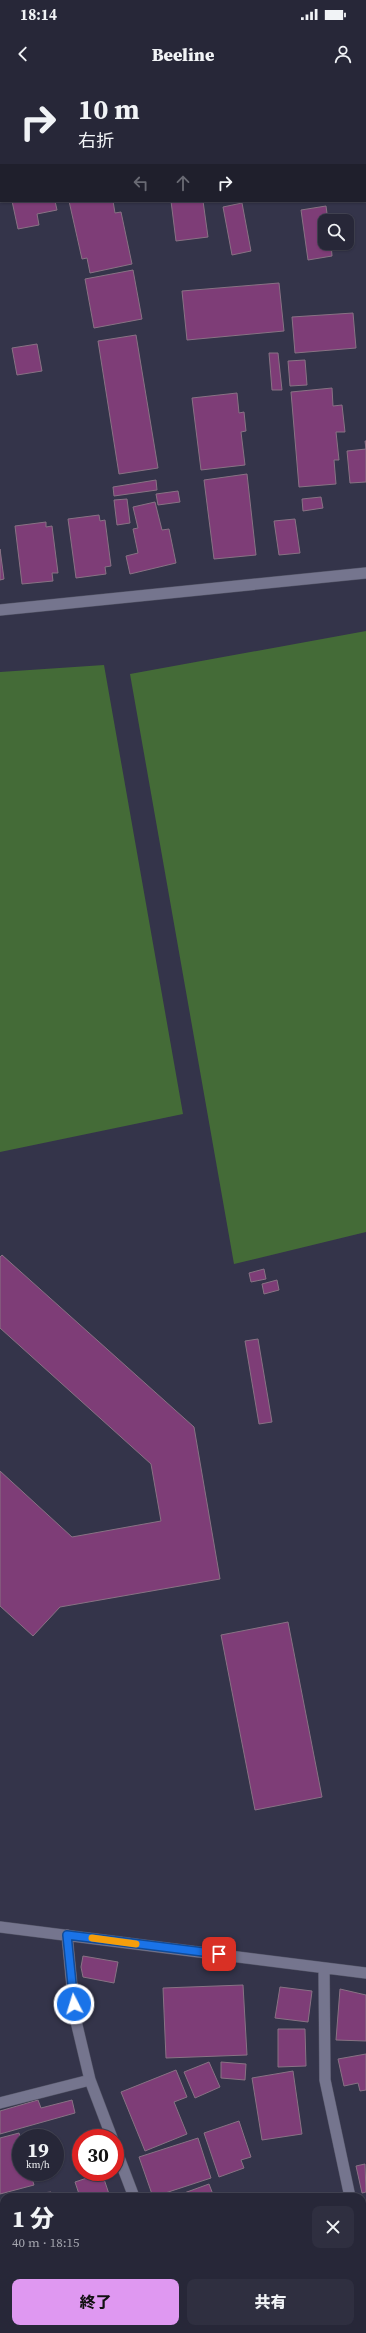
<!DOCTYPE html>
<html lang="ja">
<head>
<meta charset="utf-8">
<style>
  :root { --surface:#272738; --page:#2f2f40; --text:#f1f3f6; --muted:#a4a5ae; --line:#434453; --accent:#df98f1 }
  body { margin:0; font-family:"Source Serif 4","Noto Sans JP",serif; background:var(--page); color:var(--text); height:100vh; display:flex; flex-direction:column; font-size:15px; white-space:nowrap }
  * { box-sizing:border-box; margin:0 }
  p { font-size:13px; color:var(--muted) }
  .icon { flex:none; width:22px; height:22px; fill:none; stroke:currentColor; stroke-width:2; stroke-linecap:round; stroke-linejoin:round }
  .map { position:relative; flex:1; overflow:hidden }
  .drawer { position:absolute; left:0px; top:2113px; width:366px; height:140px; display:flex; flex-direction:column; background:var(--surface); border-radius:12px 12px 0 0; box-shadow:0 1px 3px #0004,0 0 0 1px var(--line) }
  .drawer>* { flex:none }
  .hud { position:absolute; left:0px; top:0px; width:366px; height:122px; box-shadow:0 1px 3px #0004,0 0 0 1px var(--line); background:#272738; color:var(--text); overflow:hidden }
  .buttons { position:absolute; left:318px; top:134px; display:grid; gap:8px }
  .buttons a { display:grid; place-items:center; width:36px; height:36px; border-radius:8px; background:var(--surface); box-shadow:0 1px 3px #0004,0 0 0 1px var(--line); font-size:20px }
  .speed { position:absolute; left:12px; top:2049px; display:flex; gap:8px; font-size:20px; font-weight:700; text-align:center }
  .speed>* { display:grid; place-content:center; width:52px; height:52px; border-radius:50%; background:var(--surface); box-shadow:0 1px 3px #0004,0 0 0 1px var(--line); line-height:1 }
  .speed small { font-size:10px; font-weight:400 }
  .speed .limit { border:6px solid #d22; background:#fff; color:#111 }
  .pin { position:absolute; display:grid; place-items:center; width:34px; height:34px; color:#fff; margin:-17px; border-radius:8px; box-shadow:0 2px 6px #0006 }
  .me { position:absolute; width:44px; margin:-22px; rotate:355deg; stroke-linejoin:round; filter:drop-shadow(0 0 3px #0008) }
  .turn { display:flex; align-items:center; gap:14px; height:84px; padding:0 12px; font-size:18px }
  .turn .icon { width:52px; height:52px; stroke-width:2.5 }
  .turn b { display:block; font-size:28px; line-height:34px }
  .lanes { display:flex; align-items:center; height:38px; padding:0 12px; background:#0003; justify-content:center; gap:20px; direction:ltr }
  .lanes .off { opacity:.35 }
  .round { display:grid; place-items:center; flex:none; width:42px; height:42px; border-radius:8px; background:var(--page) }
  .head { display:flex; align-items:center; justify-content:space-between; height:68px; padding:0 12px }
  h1 { font-size:24px; font-weight:800; line-height:30px }
  .action { display:flex; gap:8px; margin-top:auto; padding:8px 12px }
  .action a { flex:1; height:46px; border-radius:8px; background:var(--accent); color:#111; font-size:16px; font-weight:800; line-height:46px; text-align:center }
  .action a+a { background:var(--page); color:var(--text) }
  .status { display:flex; justify-content:space-between; align-items:center; height:28px; padding:0 20px; background:var(--surface); direction:ltr }
  .status svg { height:11px; fill:currentColor }
  header { display:flex; justify-content:space-between; align-items:center; height:52px; padding:0 12px; background:var(--surface); font-size:18px; font-weight:800 }
  .map>svg:first-child { display:block }
</style>
</head>
<body>
<div class="status"><b>18:14</b><svg viewBox="0 0 49 12"><path d="M0 12V9h3v3zM5 12V6h3v6zM10 12V3h3v9zM15 12V0h3v12zM26 1h20v11H26zM47 4h2v5h-2z"/></svg></div>
<header><svg class="icon" aria-label="back" viewBox="0 0 24 24"><path d="M15 5l-7 7 7 7"/></svg>Beeline<svg class="icon" aria-label="person" viewBox="0 0 24 24"><circle cx="12" cy="8" r="4"/><path d="M4 21q1-7 8-7t8 7"/></svg></header>
<div class="map">
<svg width="366" height="2253" viewBox="0 0 366 2253">
  <rect width="100%" height="100%" fill="#34344a"/>
  <path fill="#446b37" d="M 366,551 L 366,1152 L 234,1184 L 130,594 Z
    M 104,585 L 183,1034 L 0,1072 L 0,592 Z"/>
  <path fill="#7e3d77" stroke="#887284" d="M 41,0 L 65,0 L 59,1 Z
    M 12,121 L 55,121 L 57,130 L 37,134 L 39,145 L 18,149 Z
    M 69,121 L 113,121 L 115,133 L 121,132 L 132,184 L 90,193 L 87,178 L 82,179 Z
    M 171,121 L 203,121 L 208,157 L 176,161 Z
    M 242,123 L 251,171 L 232,175 L 223,127 Z
    M 326,126 L 328,141 L 325,141 L 325,163 L 331,163 L 332,176 L 308,180 L 301,130 Z
    M 133,190 L 142,239 L 94,248 L 85,199 Z
    M 279,203 L 284,251 L 187,260 L 182,211 Z
    M 353,233 L 356,268 L 295,273 L 292,237 Z
    M 136,255 L 158,388 L 119,394 L 98,261 Z
    M 37,264 L 42,291 L 17,295 L 12,268 Z
    M 269,273 L 278,273 L 282,310 L 272,310 Z
    M 305,280 L 307,305 L 290,306 L 288,281 Z
    M 332,308 L 333,326 L 342,325 L 345,352 L 336,352 L 339,380 L 334,380 L 336,404 L 299,407 L 291,312 Z
    M 237,313 L 239,333 L 244,332 L 246,351 L 241,352 L 245,385 L 201,390 L 192,318 Z
    M 365,361 L 366,361 L 366,402 L 350,403 L 347,371 L 366,369 Z
    M 247,394 L 256,475 L 214,479 L 204,400 Z
    M 156,400 L 157,410 L 114,416 L 113,407 Z
    M 178,411 L 180,422 L 158,425 L 156,414 Z
    M 321,417 L 323,428 L 303,431 L 302,419 Z
    M 127,419 L 130,443 L 117,445 L 114,420 Z
    M 155,422 L 162,450 L 169,449 L 176,483 L 130,494 L 126,476 L 138,473 L 133,449 L 138,448 L 133,427 Z
    M 99,435 L 100,441 L 105,440 L 111,486 L 105,487 L 106,494 L 76,498 L 68,439 Z
    M 295,439 L 300,473 L 279,475 L 274,441 Z
    M 46,442 L 46,447 L 52,446 L 58,493 L 52,493 L 53,501 L 22,504 L 15,446 Z
    M 0,469 L 4,499 L 0,500 Z
    M 2,1175 L 194,1347 L 220,1499 L 60,1527 L 33,1556 L 0,1526 L 0,1391 L 72,1457 L 161,1441 L 151,1384 L 0,1248 L 0,1177 Z
    M 264,1189 L 266,1199 L 251,1202 L 249,1193 Z
    M 277,1200 L 279,1210 L 264,1214 L 262,1204 Z
    M 258,1259 L 272,1342 L 259,1344 L 245,1261 Z
    M 288,1542 L 322,1717 L 255,1730 L 221,1555 Z
    M 83,1876 L 118,1882 L 114,1903 L 83,1897 L 81,1887 Z
    M 243,1905 L 247,1975 L 166,1978 L 163,1908 Z
    M 280,1907 L 312,1911 L 308,1942 L 275,1938 Z
    M 340,1909 L 366,1915 L 366,1961 L 336,1960 Z
    M 278,1949 L 305,1949 L 306,1986 L 278,1987 Z
    M 366,1974 L 366,2010 L 360,2011 L 358,2003 L 344,2006 L 338,1979 Z
    M 209,1982 L 220,2007 L 195,2018 L 184,1992 Z
    M 221,1982 L 246,1984 L 245,2000 L 221,1998 Z
    M 176,1990 L 187,2017 L 174,2022 L 187,2054 L 145,2071 L 121,2012 Z
    M 293,1991 L 302,2054 L 262,2060 L 252,1998 Z
    M 38,2020 L 41,2028 L 72,2020 L 75,2033 L 0,2054 L 0,2031 Z
    M 239,2041 L 251,2077 L 241,2080 L 244,2088 L 219,2097 L 204,2053 Z
    M 19,2053 L 21,2060 L 21,2092 L 30,2092 L 34,2105 L 0,2114 L 0,2058 Z
    M 198,2058 L 211,2098 L 153,2117 L 139,2077 Z
    M 365,2084 L 366,2112 L 362,2113 L 356,2086 Z
    M 102,2093 L 110,2117 L 80,2117 L 75,2102 Z
    M 209,2104 L 214,2117 L 173,2117 Z
    M 51,2112 L 52,2117 L 8,2117 Z"/>
  <g fill="none" stroke-linecap="round" stroke-linejoin="round">
    <g stroke="#525365" stroke-width="12">
      <path id="minor" d="M 183,0 L 183,1
        M 319,1 L 325,0
        M 0,62 L 1,62
        M 0,530 L 366,493
        M 0,1847 L 366,1893
        M 67,1855 L 75,1937 L 90,2000 L 112,2058
        M 324,1888 L 325,2000 L 350,2117
        M 0,2023 L 90,2000
        M 115,2067 L 134,2117"/>
    </g>
    <g stroke="#525365" stroke-width="12">
      <path id="trunk" d="M 0,2208 L 4,2208
        M 352,2249 L 366,2251"/>
    </g>
    <use href="#minor" stroke="#75758e" stroke-width="11"/>
    <use href="#trunk" stroke="#cc918b" stroke-width="11"/>
  </g>
  <g fill="none" stroke-linecap="round" stroke-linejoin="round">
    <g stroke="#114b97" stroke-width="10">
      <path id="route" d="M 74,1924 L 67,1855 L 219,1874"/>
    </g>
    <use href="#route" stroke="#1a73e8" stroke-width="7"/>
    <path stroke="#f59e0b" stroke-width="7" d="M 92,1858 L 136,1864"/>
  </g>
</svg>
<div class="buttons">
<a><svg class="icon" aria-label="search" viewBox="0 0 24 24"><circle cx="10" cy="10" r="6"/><path d="M15 15l6 6"/></svg></a>
</div>
<div class="speed"><div>19<small>km/h</small></div><div class="limit">30</div></div>
<div class="pin" style="left:219px;top:1874px;background:#d93025"><svg class="icon" aria-label="arrive" viewBox="0 0 24 24"><path d="M6 21V4h12l-3 4 3 4H6"/></svg></div>
<svg class="me" style="left:74px;top:1924px" viewBox="-20 -20 40 40"><circle r="17" fill="#1a73e8" stroke="#fff" stroke-width="3"/><path d="M0-11L8 9 0 5-8 9z" fill="#fff"/></svg>
<div class="hud">
<div class="turn"><svg class="icon" aria-label="right" viewBox="0 0 24 24"><path d="M7 20v-9h11M14 6l5 5-5 5"/></svg><div><b>10 m</b>右折</div></div>
<div class="lanes"><svg class="icon off" aria-label="left" viewBox="0 0 24 24"><path d="M17 20v-9H6M10 6l-5 5 5 5"/></svg><svg class="icon off" aria-label="ahead" viewBox="0 0 24 24"><path d="M12 20V5M6 11l6-6 6 6"/></svg><svg class="icon" aria-label="right" viewBox="0 0 24 24"><path d="M7 20v-9h11M14 6l5 5-5 5"/></svg></div>
</div>
<section class="drawer">
<div class="head"><div><h1>1 分</h1><p>40 m · 18:15</p></div><a class="round"><svg class="icon" aria-label="close" viewBox="0 0 24 24"><path d="M6 6l12 12M18 6L6 18"/></svg></a></div>
<div class="action"><a>終了</a><a>共有</a></div>
</section>
</div>
</body>
</html>
